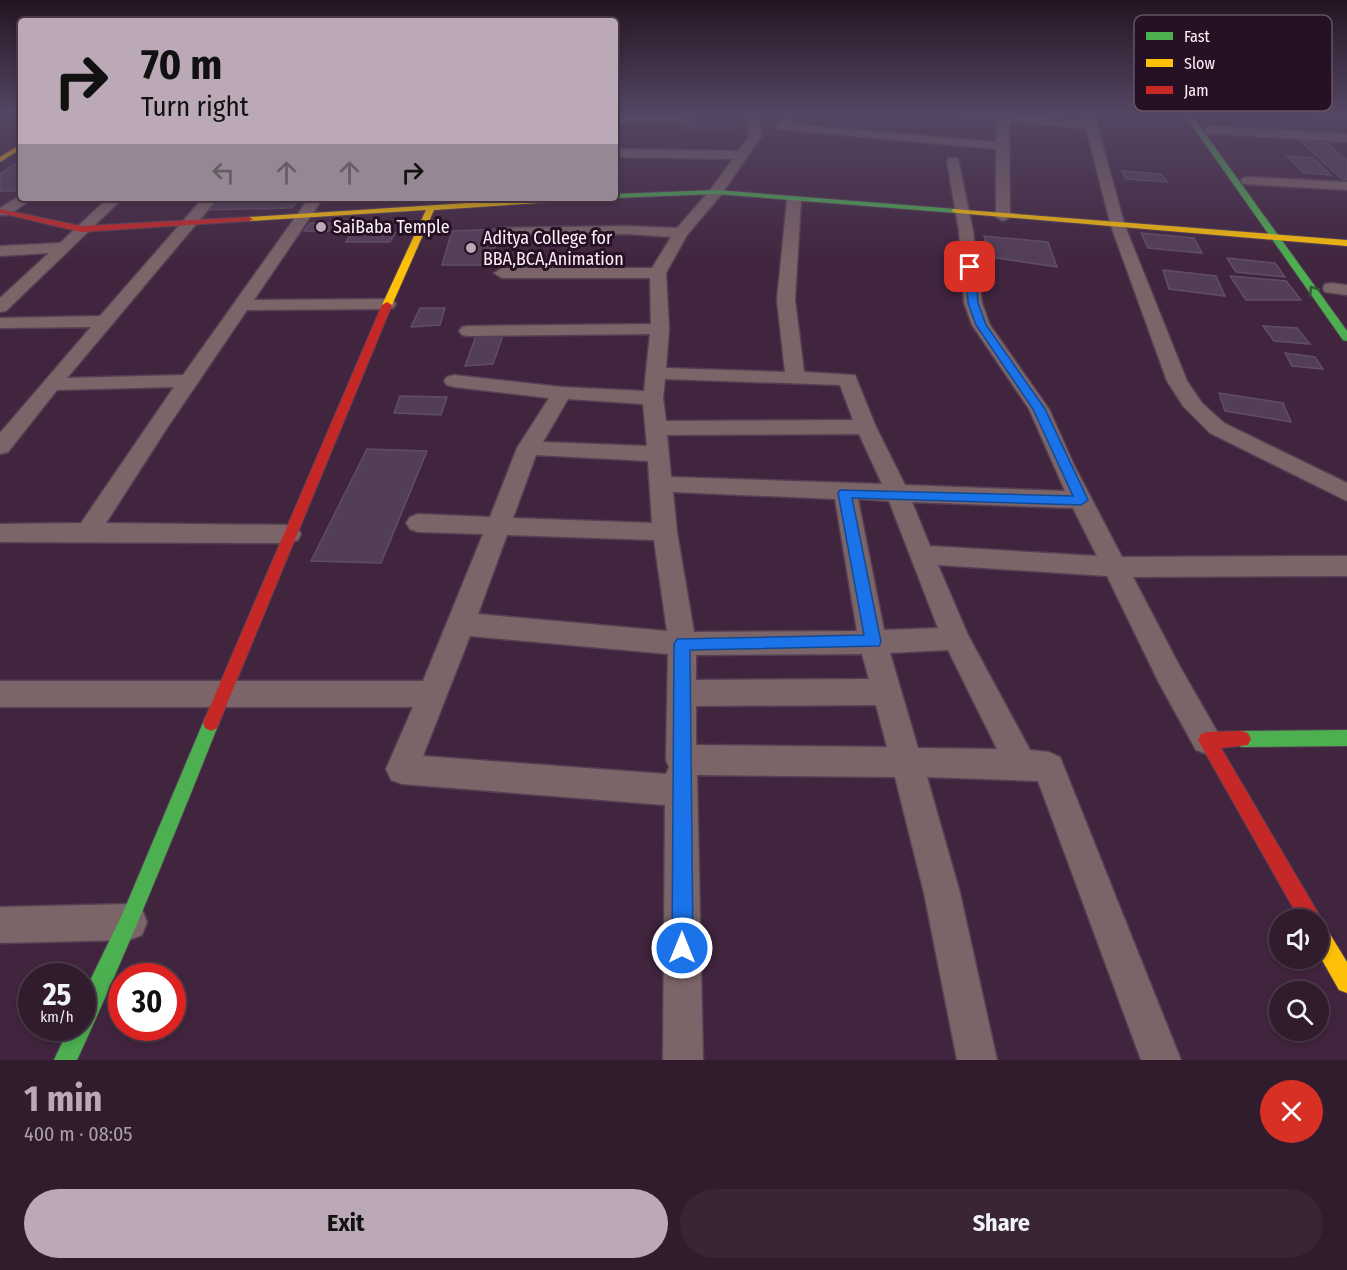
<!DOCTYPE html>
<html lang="en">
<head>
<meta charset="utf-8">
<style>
  :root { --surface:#311c2e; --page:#392536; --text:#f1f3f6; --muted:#a8a1aa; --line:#4c3a4a; --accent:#bba9b8 }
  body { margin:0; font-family:"Fira Sans Condensed",sans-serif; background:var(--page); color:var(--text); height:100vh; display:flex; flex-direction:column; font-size:22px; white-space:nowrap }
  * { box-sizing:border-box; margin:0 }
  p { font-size:20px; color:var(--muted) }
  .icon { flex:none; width:33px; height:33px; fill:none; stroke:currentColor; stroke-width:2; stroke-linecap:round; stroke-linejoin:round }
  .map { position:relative; height:1060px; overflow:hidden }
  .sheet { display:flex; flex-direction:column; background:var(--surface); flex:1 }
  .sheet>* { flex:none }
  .hud { position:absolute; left:18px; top:18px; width:600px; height:183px; border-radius:6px; box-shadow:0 3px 9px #0003,0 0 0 2px var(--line); background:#bba9b8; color:#111; overflow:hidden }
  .controls { position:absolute; left:1269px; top:909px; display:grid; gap:12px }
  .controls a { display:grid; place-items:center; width:60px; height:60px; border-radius:50%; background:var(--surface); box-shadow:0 3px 9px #0003,0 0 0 2px var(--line); font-size:30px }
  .speed { position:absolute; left:18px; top:963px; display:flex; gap:12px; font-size:30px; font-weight:700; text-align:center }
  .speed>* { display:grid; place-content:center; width:78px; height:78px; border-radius:50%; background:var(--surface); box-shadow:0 3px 9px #0003,0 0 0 2px var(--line); line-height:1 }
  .speed small { font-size:15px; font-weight:400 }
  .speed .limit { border:9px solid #d22; background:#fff; color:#111 }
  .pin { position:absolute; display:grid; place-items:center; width:51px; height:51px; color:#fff; margin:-26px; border-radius:12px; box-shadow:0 3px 9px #0006 }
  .me { position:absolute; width:66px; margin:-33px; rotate:0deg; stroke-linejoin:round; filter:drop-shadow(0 0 4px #0008) }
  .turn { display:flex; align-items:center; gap:21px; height:126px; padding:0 24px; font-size:27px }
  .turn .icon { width:78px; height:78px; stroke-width:2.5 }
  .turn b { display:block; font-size:42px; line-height:51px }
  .lanes { display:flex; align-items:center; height:57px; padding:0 24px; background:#0003; justify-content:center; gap:30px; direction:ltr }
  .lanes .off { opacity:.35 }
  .round { display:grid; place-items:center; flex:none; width:63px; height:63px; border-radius:32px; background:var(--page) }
  .summary { display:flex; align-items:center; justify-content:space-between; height:102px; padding:0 24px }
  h1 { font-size:36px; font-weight:700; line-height:45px; color:var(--accent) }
  .primary-button { display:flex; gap:12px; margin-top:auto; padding:12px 24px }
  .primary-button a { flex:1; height:69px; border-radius:36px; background:var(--accent); color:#111; font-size:24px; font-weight:700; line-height:69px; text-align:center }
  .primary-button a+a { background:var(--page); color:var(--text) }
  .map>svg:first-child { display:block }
</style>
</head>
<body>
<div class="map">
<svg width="1347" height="1060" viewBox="0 0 1347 1060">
  <rect width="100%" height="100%" fill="#41253e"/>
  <path fill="#533e57" stroke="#614e64" stroke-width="1.5" d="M 687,122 L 734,124 L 734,130 L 686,129 Z
    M 1302,142 L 1327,143 L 1347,161 L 1347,180 L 1342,179 Z
    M 1287,156 L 1313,158 L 1331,175 L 1304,173 Z
    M 17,163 L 21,163 L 21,191 L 0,191 L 0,174 Z
    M 1122,171 L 1161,174 L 1167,182 L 1126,179 Z
    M 218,198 L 300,198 L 292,208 L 206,210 Z
    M 310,223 L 338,223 L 333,231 L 304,231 Z
    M 500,229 L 490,265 L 442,265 L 452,231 Z
    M 352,232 L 395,233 L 390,242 L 346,242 Z
    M 1141,233 L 1194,238 L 1202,253 L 1148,248 Z
    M 984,236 L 1048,242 L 1057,267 L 990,257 Z
    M 1227,258 L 1275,263 L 1285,277 L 1236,272 Z
    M 1163,270 L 1216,276 L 1225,296 L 1169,289 Z
    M 1230,276 L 1286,281 L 1301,300 L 1246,300 Z
    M 420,308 L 445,308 L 440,325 L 411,327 Z
    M 1263,326 L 1297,328 L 1310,344 L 1274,341 Z
    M 503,335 L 493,364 L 465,366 L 476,336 Z
    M 1285,353 L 1315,357 L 1323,369 L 1292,366 Z
    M 1219,393 L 1283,403 L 1291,422 L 1225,411 Z
    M 400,396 L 447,397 L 441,415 L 394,413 Z
    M 367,449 L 427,451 L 381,563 L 311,561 Z"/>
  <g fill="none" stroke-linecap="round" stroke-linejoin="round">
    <g stroke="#554053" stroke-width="3">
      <path id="street" d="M 681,114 L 693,114 L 689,123 L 615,123 L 615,117 L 680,117 Z
        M 744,114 L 756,114 L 762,135 L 721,195 L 687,235 L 666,273 L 669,329 L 666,368 L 785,372 L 777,300 L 787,200 L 789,197 L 799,197 L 801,200 L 795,300 L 804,372 L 855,375 L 876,427 L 905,485 L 1065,491 L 1029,409 L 972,325 L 964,303 L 959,231 L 947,161 L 948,158 L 958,158 L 973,231 L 982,303 L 990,325 L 1049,409 L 1074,465 L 1122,557 L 1347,556 L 1347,576 L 1133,577 L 1179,665 L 1222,740 L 1218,750 L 1207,754 L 1196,750 L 1159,683 L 1107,576 L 938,565 L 968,635 L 1030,750 L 1049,752 L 1060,757 L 1181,1060 L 1141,1060 L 1038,781 L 927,777 L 960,893 L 997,1060 L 957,1060 L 924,893 L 895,777 L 697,775 L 703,1060 L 663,1060 L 665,805 L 402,784 L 391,780 L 386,769 L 413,707 L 0,707 L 0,681 L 423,681 L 483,534 L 418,532 L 410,529 L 406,523 L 410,517 L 418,514 L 490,517 L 517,448 L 549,398 L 454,387 L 447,385 L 444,381 L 447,377 L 454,375 L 562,387 L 644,391 L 650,334 L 468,336 L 462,335 L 459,331 L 462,327 L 468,326 L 651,324 L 650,278 L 502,278 L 494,273 L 502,268 L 652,268 L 671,237 L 627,234 L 500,236 L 493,232 L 500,228 L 627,226 L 677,228 L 711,189 L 733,159 L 615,157 L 615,149 L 738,151 L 750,135 ZM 665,379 L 840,385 L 853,420 L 666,421 L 663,398 ZM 568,399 L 643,404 L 647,446 L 543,442 ZM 859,434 L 882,484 L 671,477 L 667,435 ZM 536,455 L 648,461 L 652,523 L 513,518 ZM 673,492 L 835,499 L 857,631 L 694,632 L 677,532 ZM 858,499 L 889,501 L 938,628 L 884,630 ZM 912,502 L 1073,508 L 1097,556 L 930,546 ZM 507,535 L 654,540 L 667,631 L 478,614 ZM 470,636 L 668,654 L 666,760 L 669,767 L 666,774 L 423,756 ZM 948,650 L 997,749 L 918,748 L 890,653 ZM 862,654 L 869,679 L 696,680 L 696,655 ZM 876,705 L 887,747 L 696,745 L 696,706 Z
        M 784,114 L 795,114 L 790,124 L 996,142 L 997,121 L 962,117 L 957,114 L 1008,114 L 1084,121 L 1082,114 L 1094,114 L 1125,226 L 1187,381 L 1202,403 L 1224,423 L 1347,483 L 1347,501 L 1210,433 L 1183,406 L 1167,381 L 1111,226 L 1086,128 L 1009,122 L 1010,217 L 1003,221 L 996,217 L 996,149 L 778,129 L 776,127 Z
        M 1308,114 L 1347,114 L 1347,120 L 1313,117 Z
        M 1210,126 L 1347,134 L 1347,142 L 1206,133 L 1206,127 Z
        M 1248,177 L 1347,182 L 1347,190 L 1243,184 L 1241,181 L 1243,178 Z
        M 21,195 L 21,198 L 33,198 L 9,215 L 0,215 L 0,208 Z
        M 108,198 L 123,198 L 6,311 L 0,312 L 0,298 L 49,253 L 0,256 L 0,246 L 60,243 Z
        M 203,198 L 218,198 L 67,378 L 183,375 L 309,198 L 323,198 L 254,300 L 387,299 L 393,300 L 396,304 L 393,308 L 387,309 L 247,310 L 167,428 L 106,523 L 289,525 L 298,528 L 301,534 L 298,540 L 289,543 L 0,542 L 0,524 L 81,523 L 174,387 L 57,390 L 8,452 L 0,454 L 0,433 L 91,327 L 0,328 L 0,318 L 100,316 Z
        M 1331,283 L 1347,285 L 1347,295 L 1325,292 L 1323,288 L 1325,284 Z
        M 129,904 L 142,909 L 147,922 L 142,935 L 129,940 L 0,943 L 0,907 Z"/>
    </g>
    <g stroke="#554053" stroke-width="2">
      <path id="fast" d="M 1184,114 L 1191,114 L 1347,331 L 1347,341 L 1343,340 Z
        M 716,190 L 956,209 L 960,211 L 956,213 L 716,194 L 615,198 L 614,198 L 615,194 Z
        M 211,715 L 217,718 L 219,723 C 174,836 128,949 77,1060 L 54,1060 L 69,1028 L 82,1028 L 82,997 L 122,915 L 205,718 Z
        M 1347,730 L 1347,746 L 1242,747 L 1236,745 L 1233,739 L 1236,733 L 1242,731 Z"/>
    </g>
    <g stroke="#554053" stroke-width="2">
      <path id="slow" d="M 21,144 L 21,149 L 0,162 L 0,157 Z
        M 547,198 L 589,198 L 585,200 L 434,210 L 392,305 L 387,308 L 382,305 L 426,210 L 249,221 L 245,219 L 249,217 Z
        M 953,209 L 1347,240 L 1347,246 L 956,213 L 952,211 Z
        M 1318,923 L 1325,926 L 1347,962 L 1347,993 L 1339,990 L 1318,953 Z"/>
    </g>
    <g stroke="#554053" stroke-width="2">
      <path id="jam" d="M 0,209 L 81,226 L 249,217 L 253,219 L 249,221 L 81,232 L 0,213 Z
        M 387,302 L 392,305 L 219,723 L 217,728 L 211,731 L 205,728 L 203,723 L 382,305 Z
        M 1242,731 L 1248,733 L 1251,739 L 1248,745 L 1221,748 L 1318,913 L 1321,920 L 1318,926 L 1318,920 L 1300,920 L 1198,740 L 1201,734 L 1207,732 Z"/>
    </g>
    <use href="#street" fill="#7c6568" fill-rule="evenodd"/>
    <use href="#fast" fill="#4caf50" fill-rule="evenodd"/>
    <use href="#slow" fill="#ffc107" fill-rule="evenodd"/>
    <use href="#jam" fill="#c62828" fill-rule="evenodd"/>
  </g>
  <defs><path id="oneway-chevron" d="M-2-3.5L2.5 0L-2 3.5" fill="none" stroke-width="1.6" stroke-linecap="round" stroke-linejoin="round" transform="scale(1.5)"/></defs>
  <use stroke="#375838" href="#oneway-chevron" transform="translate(1313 290) rotate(-125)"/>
  <linearGradient id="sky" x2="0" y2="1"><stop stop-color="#241422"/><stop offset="0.43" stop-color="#544663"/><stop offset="1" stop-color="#544663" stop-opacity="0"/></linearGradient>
  <rect width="1347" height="263" fill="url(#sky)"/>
  <path fill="#1a73e8" stroke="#114b97" stroke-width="1.5" d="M 970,264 L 975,267 L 978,303 L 986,325 L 1045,409 L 1088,500 L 1081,505 L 852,498 L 881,642 L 879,646 L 690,650 L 693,948 L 690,956 L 682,959 L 675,956 L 672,948 L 674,644 L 677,639 L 864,635 L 838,493 L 840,490 L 1073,496 L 1033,409 L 976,325 L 968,303 L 966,267 Z"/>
  <g fill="#bba9b8" stroke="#261024" stroke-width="2">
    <circle cx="321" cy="227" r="6"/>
    <circle cx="471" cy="248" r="6"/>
  </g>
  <g text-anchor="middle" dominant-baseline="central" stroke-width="6" stroke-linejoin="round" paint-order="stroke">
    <g font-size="18" fill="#fcf0fa" stroke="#261024" text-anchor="start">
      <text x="333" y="227">SaiBaba Temple</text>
      <text x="483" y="238">Aditya College for<tspan x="483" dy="21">BBA,BCA,Animation</tspan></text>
    </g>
  </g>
  <rect x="1134" y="15" width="198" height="96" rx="9" fill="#261024" stroke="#665364" stroke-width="1.5"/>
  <rect x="1146" y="32" width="27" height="8" fill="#4caf50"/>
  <rect x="1146" y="59" width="27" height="8" fill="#ffc107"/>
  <rect x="1146" y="86" width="27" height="8" fill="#c62828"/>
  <g font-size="16" fill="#fcf0fa">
    <text x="1184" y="42">Fast</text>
    <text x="1184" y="69">Slow</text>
    <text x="1184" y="96">Jam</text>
  </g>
</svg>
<div class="controls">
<a><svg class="icon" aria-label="sound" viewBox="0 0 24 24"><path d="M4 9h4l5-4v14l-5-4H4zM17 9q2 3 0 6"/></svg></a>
<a><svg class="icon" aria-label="search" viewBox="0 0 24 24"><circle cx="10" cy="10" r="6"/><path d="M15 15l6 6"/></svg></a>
</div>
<div class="speed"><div>25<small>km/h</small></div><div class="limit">30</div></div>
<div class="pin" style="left:970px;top:267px;background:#d93025"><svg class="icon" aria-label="arrive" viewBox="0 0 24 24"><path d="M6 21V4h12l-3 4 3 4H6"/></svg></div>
<svg class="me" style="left:682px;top:948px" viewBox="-20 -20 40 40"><circle r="17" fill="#1a73e8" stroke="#fff" stroke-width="3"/><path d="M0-11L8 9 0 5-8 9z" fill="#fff"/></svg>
<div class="hud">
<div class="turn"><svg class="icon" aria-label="right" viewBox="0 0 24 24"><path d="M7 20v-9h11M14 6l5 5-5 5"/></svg><div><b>70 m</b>Turn right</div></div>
<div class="lanes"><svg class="icon off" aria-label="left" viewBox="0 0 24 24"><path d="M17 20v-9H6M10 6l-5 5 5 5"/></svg><svg class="icon off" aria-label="ahead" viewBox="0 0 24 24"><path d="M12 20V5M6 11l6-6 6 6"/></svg><svg class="icon off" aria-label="ahead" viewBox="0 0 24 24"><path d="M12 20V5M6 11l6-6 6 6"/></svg><svg class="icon" aria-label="right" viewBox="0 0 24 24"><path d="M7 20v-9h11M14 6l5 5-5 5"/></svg></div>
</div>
</div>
<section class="sheet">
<div class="summary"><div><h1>1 min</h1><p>400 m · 08:05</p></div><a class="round" style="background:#d93025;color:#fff"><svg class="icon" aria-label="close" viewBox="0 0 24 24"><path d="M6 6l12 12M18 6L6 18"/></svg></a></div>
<div class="primary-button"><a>Exit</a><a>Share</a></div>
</section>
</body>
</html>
